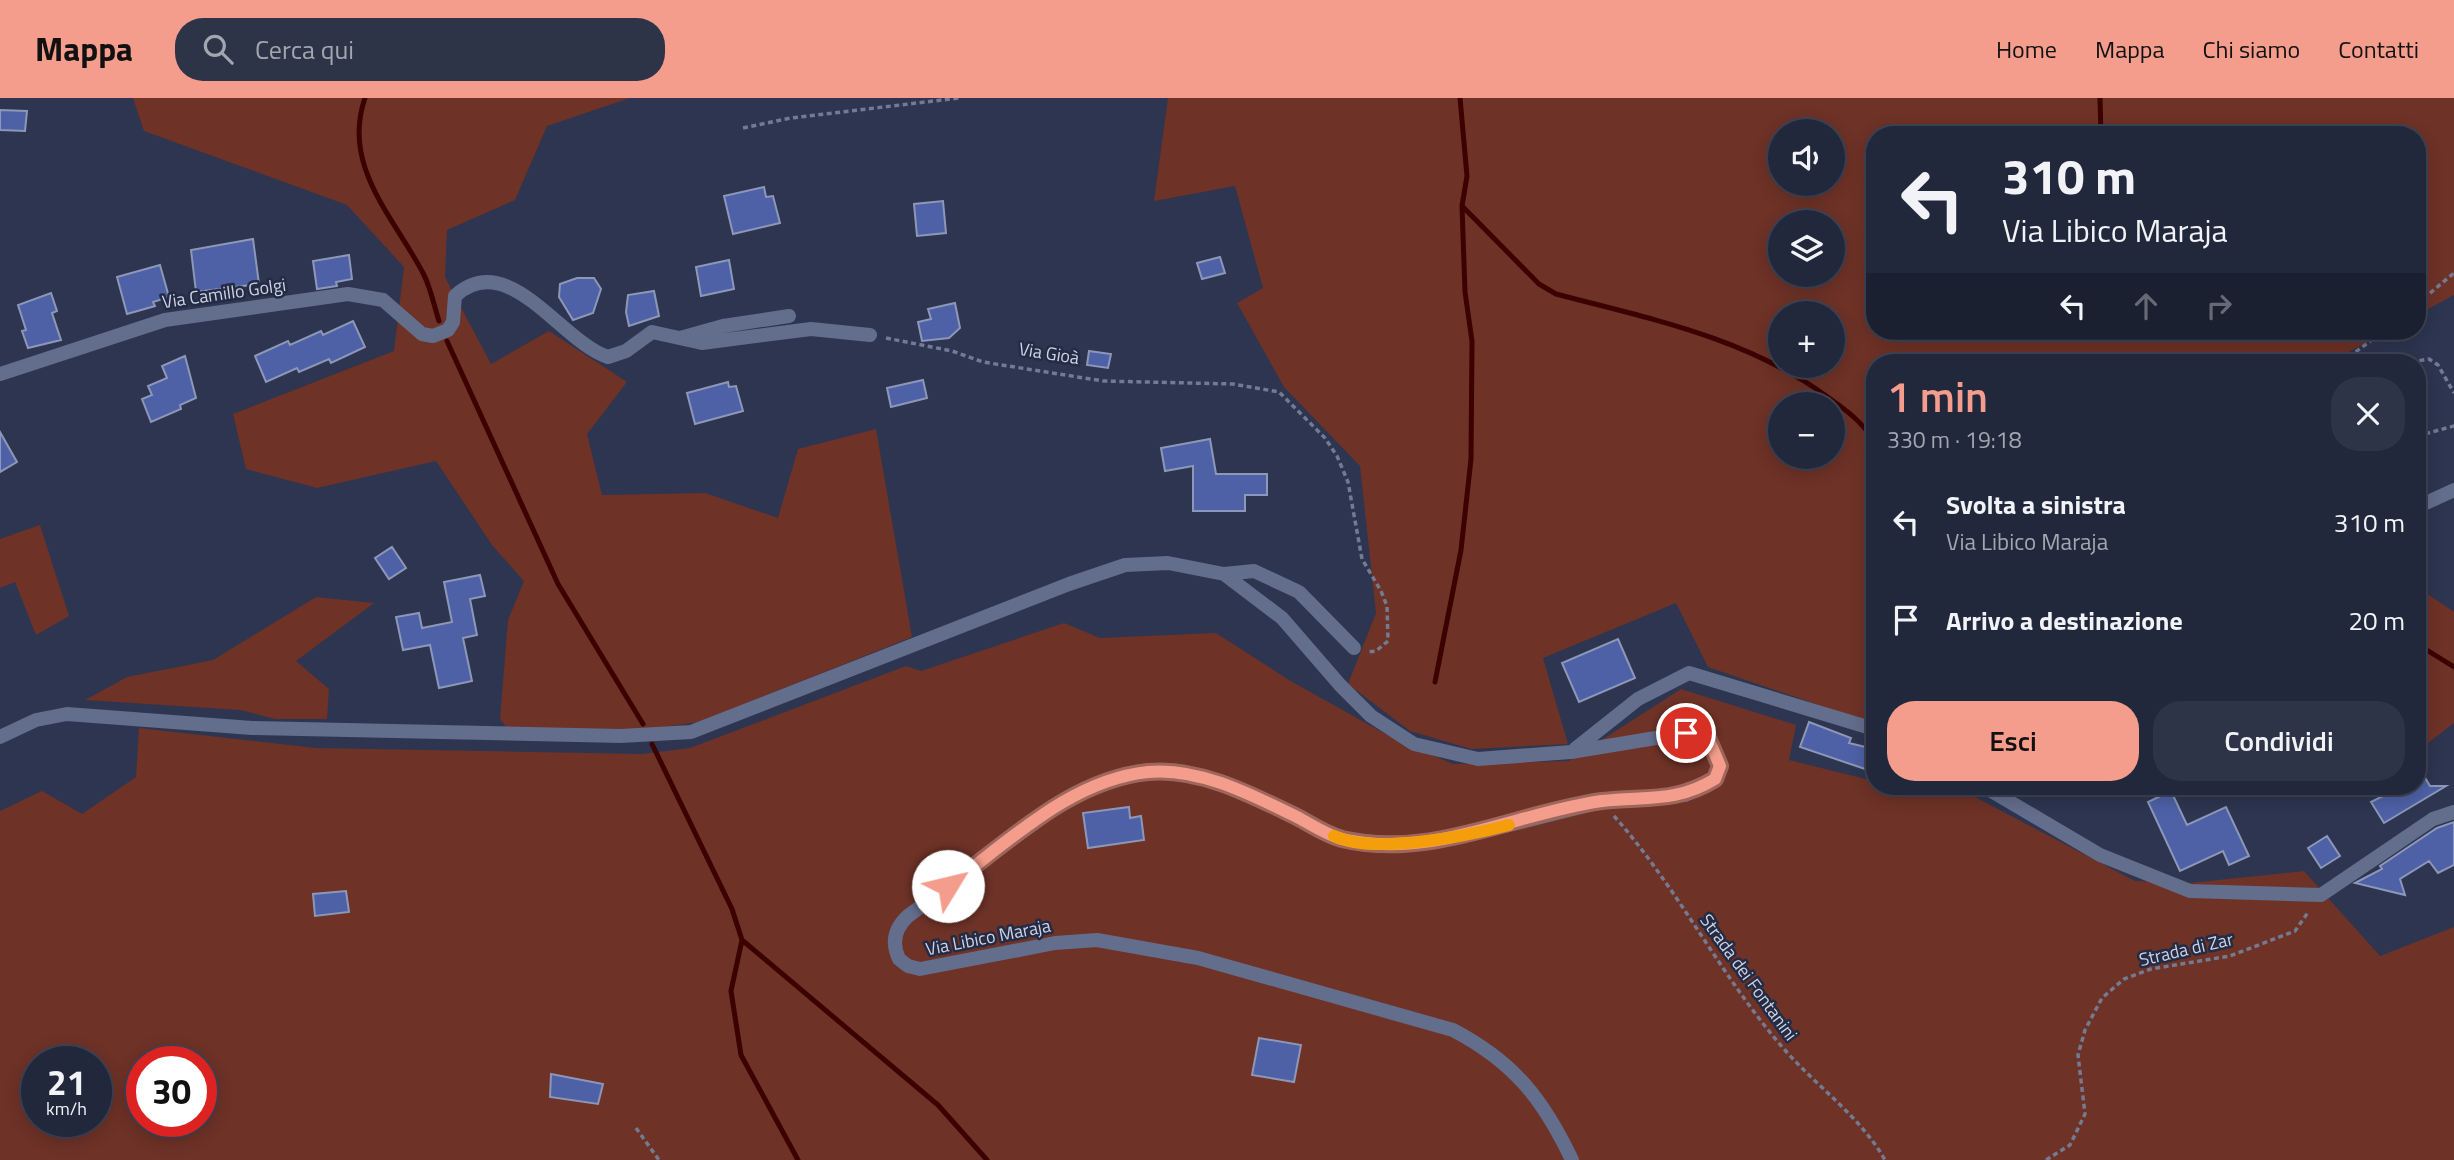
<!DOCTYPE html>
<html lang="it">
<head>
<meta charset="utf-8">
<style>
  :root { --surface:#22283c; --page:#2e3447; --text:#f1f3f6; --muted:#a2a6af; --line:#3f4456; --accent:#f49d8c }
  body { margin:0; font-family:"Titillium Web",sans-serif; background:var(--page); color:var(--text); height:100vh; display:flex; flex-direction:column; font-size:26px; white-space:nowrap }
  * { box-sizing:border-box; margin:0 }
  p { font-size:23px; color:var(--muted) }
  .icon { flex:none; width:38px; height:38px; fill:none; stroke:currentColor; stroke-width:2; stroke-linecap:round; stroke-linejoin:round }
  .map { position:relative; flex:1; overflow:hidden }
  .panel { position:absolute; left:1866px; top:256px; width:560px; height:441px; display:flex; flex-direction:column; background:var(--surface); border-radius:28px; box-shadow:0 4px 18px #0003,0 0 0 2px var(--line) }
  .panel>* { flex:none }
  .guide { position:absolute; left:1866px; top:28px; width:560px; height:214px; border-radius:28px; box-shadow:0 4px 18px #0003,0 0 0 2px var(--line); background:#22283c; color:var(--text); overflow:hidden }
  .buttons { position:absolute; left:1768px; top:21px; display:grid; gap:14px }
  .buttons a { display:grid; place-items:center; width:77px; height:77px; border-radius:50%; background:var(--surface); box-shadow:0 4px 18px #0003,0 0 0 2px var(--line); font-size:35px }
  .speed { position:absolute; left:21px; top:948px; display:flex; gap:14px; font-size:35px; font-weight:700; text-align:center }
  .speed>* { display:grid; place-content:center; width:91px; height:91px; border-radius:50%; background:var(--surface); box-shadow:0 4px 18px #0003,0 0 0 2px var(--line); line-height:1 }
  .speed small { font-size:18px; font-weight:400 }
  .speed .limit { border:10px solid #d22; background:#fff; color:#111 }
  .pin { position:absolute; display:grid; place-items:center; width:60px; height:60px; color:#fff; margin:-30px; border:4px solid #fff; border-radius:50%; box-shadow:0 2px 7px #0007 }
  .me { position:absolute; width:77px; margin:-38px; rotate:54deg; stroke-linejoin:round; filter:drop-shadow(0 0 5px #0008) }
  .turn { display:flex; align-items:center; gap:24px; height:147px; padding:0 21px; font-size:32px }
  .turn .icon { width:91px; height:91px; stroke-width:2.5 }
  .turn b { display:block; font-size:49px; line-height:60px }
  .lanes { display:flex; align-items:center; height:66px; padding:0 21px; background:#0003; justify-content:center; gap:35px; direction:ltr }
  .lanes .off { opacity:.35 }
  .round { display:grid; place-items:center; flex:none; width:74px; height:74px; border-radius:28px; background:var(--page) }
  .overview { display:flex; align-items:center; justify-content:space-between; height:119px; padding:0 21px }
  h1 { font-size:42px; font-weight:600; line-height:52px; color:var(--accent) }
  .primary-button { display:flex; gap:14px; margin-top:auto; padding:14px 21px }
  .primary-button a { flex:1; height:80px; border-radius:28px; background:var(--accent); color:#111; font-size:28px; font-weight:600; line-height:80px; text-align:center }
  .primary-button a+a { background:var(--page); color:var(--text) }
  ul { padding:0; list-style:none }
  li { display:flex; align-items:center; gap:21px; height:98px; padding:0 21px }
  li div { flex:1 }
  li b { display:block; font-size:26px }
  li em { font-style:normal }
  header { display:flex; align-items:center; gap:42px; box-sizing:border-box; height:98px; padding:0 35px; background:var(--accent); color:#111 }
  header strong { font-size:33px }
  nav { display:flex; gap:38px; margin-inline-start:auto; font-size:24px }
  .search { width:490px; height:63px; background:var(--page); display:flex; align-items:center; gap:18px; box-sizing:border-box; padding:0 24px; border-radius:28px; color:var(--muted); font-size:26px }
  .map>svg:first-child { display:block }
</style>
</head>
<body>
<header>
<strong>Mappa</strong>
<div class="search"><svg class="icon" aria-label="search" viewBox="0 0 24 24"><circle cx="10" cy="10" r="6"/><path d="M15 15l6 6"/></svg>Cerca qui</div>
<nav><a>Home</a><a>Mappa</a><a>Chi siamo</a><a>Contatti</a></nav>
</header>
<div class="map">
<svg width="2454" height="1062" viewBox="0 0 2454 1062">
  <rect width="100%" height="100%" fill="#2d3550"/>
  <path fill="#6e3227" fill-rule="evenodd" d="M 133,0 L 630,0 L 547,28 L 515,102 L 447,132 L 445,179 L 491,266 L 549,233 L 627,284 L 587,336 L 602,397 L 705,395 L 778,420 L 798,351 L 876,331 L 912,539 L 699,624 L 632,633 L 507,630 L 500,621 L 508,522 L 524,483 L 492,447 L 436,363 L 317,390 L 246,371 L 233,316 L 394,253 L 404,169 L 347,107 L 144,33 Z
    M 1168,0 L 2454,0 L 2454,197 L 2417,217 L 2417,37 L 1874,37 L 1874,233 L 2388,233 L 2330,264 L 1874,264 L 1874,626 L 1708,569 L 1676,505 L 1543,560 L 1568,646 L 1471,651 L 1410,633 L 1348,586 L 1376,515 L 1360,368 L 1284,289 L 1237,205 L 1263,190 L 1235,88 L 1154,103 ZM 1780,33 L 1832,33 L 1832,86 L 1780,86 ZM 1780,124 L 1832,124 L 1832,177 L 1780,177 ZM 1780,215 L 1832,215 L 1832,268 L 1780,268 ZM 1780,306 L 1832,306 L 1832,359 L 1780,359 Z
    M 40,427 L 69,518 L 36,537 L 15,484 L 0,490 L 0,441 Z
    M 2417,493 L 2423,493 L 2454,514 L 2454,625 L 2428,645 L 2417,641 Z
    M 316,499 L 374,505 L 296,563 L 329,591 L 327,621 L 275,621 L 240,612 L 85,602 L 127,579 L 213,562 Z
    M 1064,525 L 1100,540 L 1216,535 L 1289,582 L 1389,638 L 1453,666 L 1569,663 L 1681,591 L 1796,627 L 1789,662 L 1874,683 L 1874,688 L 1910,692 L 1912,688 L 1954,688 L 2135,783 L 2189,785 L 2304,773 L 2380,858 L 2454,829 L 2454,1062 L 0,1062 L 0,713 L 42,693 L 82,716 L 136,679 L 139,630 L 316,650 L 642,656 L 690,650 L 906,568 L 921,573 ZM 37,964 L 96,964 L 96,1024 L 37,1024 ZM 142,964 L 201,964 L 201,1024 L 142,1024 Z"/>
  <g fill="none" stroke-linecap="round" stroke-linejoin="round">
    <path stroke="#3c0200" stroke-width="5" d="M 365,0 C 341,69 395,120 424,177 C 431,191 434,208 439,223
      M 2100,0 L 2101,37
      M 1463,109 L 1539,186 L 1556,196 C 1651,221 1748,240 1829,300 C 1846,312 1865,326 1874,344
      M 447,243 L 558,486 L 643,626
      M 2417,546 L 2454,569
      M 1435,584 L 1461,452 L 1471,361 L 1472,243 L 1465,194 L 1462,108 L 1467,78 L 1460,0
      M 652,646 L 732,811 L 742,842 L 938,1007 L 987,1062
      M 742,842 L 731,893 L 741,957 L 798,1062"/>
  </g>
  <path fill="#4e61a6" stroke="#8d97b7" stroke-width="2" d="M 0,12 L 27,13 L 25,33 L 0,32 Z
    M 764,89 L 766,99 L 773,98 L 780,125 L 733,136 L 724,98 Z
    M 943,103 L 946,135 L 917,138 L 914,106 Z
    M 253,141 L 259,186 L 196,194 L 191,152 Z
    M 349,157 L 352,181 L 336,184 L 337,188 L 317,191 L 313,163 Z
    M 1220,159 L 1225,175 L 1202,181 L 1197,165 Z
    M 729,162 L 734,191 L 701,198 L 696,169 Z
    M 160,167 L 169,199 L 153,204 L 155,208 L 127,216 L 117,179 Z
    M 577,180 L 594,180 L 601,191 L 593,215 L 573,222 L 559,199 L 560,186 Z
    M 654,193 L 659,218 L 629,228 L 626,214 L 628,197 Z
    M 51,195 L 57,213 L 52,215 L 61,242 L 28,250 L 22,233 L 26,232 L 18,207 Z
    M 955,205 L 960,230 L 949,240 L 922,243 L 918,224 L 931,221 L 928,211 Z
    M 353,223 L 365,249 L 331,265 L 329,261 L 299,274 L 297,270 L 266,284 L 255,258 L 288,243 L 290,247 L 321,233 L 323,237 Z
    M 1089,253 L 1111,256 L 1108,270 L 1087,267 Z
    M 185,258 L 196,300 L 180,307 L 181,311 L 151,324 L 142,301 L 152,297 L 148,288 L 167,280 L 162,268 Z
    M 923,282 L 927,300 L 891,309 L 887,290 Z
    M 728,284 L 729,289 L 736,288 L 743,313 L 695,326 L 687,295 Z
    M 0,334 L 17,364 L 0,374 Z
    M 1210,341 L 1216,376 L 1267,376 L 1267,397 L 1245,397 L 1245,413 L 1193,413 L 1193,368 L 1165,373 L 1161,350 Z
    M 392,449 L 406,470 L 389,481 L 375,460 Z
    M 480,477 L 485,498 L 470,501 L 477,537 L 463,540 L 472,583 L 439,590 L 430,547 L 403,552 L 396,519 L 419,515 L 422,530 L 452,524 L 444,484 Z
    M 1618,541 L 1635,580 L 1579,604 L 1562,565 Z
    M 1809,624 L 1851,640 L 1849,645 L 1874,651 L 1874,674 L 1800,649 Z
    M 2417,666 L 2430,688 L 2446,688 L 2384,725 L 2371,704 L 2403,688 L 2417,688 Z
    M 2171,693 L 2187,727 L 2226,709 L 2249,758 L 2229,767 L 2223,753 L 2180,773 L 2148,704 Z
    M 1129,709 L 1130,720 L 1141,718 L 1144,742 L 1088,750 L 1083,715 Z
    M 2454,724 L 2454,767 L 2438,775 L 2429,763 L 2400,781 L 2405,797 L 2355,785 L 2382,771 L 2380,768 L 2437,730 Z
    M 2327,738 L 2340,758 L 2321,770 L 2308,750 Z
    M 346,793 L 349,814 L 315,818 L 313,796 Z
    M 1259,940 L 1301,947 L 1294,984 L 1252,977 Z
    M 551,976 L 603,986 L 598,1006 L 550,999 Z"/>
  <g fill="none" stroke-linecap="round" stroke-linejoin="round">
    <path stroke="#737a91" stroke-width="3.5" stroke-dasharray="5 3.5" stroke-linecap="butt" d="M 743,30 L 791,20 L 959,0
      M 2417,206 L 2454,175
      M 886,240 L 952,253 L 983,264 L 1103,283 L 1233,286 L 1279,294 L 1325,340 L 1337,358 L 1348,384 L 1362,461 L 1381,493 L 1387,508 L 1388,543 L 1376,553 L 1367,554
      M 2342,264 L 2384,233
      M 2411,264 L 2429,261 L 2438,267 L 2454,295
      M 2417,338 L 2454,328
      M 1614,718 C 1678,790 1721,879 1784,951 C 1817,989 1860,1018 1885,1062
      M 636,1030 L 659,1062
      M 2046,1062 L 2070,1047 L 2085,1016 L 2078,957 L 2085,932 L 2102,900 L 2124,881 L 2151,871 L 2230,858 L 2295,833 L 2309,813"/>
    <path stroke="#636d8c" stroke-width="14" d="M 680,240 L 723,228 L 789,218
      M 0,276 L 165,222 L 348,196 L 383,202 L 422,236 L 433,238 L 448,232 L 453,224 L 455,198 C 508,149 561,244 608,259 L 626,253 L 652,234 L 702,245 L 811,231 L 870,237
      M 2417,409 L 2454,392
      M 1224,476 L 1254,473 L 1299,494 L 1354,550
      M 0,639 L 36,622 L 67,616 L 252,630 L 621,638 L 691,634 L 1069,486 L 1125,467 L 1168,465 L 1224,476 L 1282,520 L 1340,587 L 1371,618 L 1414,646 L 1478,661 L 1571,654 L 1686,635 L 1709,642 L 1720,668 L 1715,681 L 1685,697 L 1601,704 L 1457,740 L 1392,746 L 1340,741 L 1251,696 L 1190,676 L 1150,673 L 1119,679 L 1068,700 L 908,818 C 895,830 891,844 899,861 L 908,868 L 920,871 L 1055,845 L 1097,842 L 1198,860 L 1453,932 C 1514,964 1543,1001 1572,1062
      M 1575,651 L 1638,601 L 1689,575 L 1874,631
      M 1983,688 L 2100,757 L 2190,793 L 2321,797 L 2433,721 L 2454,714"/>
  </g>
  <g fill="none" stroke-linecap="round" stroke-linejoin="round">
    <g stroke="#9f665b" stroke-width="18">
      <path id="route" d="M 948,788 C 1009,744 1070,682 1148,674 C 1200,669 1254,698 1299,720 C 1312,727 1327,737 1342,741 C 1432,762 1515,715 1602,703 C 1646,698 1676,705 1715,681 L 1720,668 L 1709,642 L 1686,635"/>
    </g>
    <use href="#route" stroke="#f49d8c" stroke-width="12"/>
    <path stroke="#f59e0b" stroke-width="12" d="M 1334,738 C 1374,757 1467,738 1509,727"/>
  </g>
  <g text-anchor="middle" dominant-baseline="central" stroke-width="5" stroke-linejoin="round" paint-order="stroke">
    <g font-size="18" fill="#cdd3e4" stroke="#232b45">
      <text transform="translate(224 195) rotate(-8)">Via Camillo Golgi</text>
      <text transform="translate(1049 255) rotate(9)">Via Gioà</text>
      <text transform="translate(988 839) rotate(-11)">Via Libico Maraja</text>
      <text transform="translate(2186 851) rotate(-13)">Strada di Zar</text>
      <text transform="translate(1749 879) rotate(54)">Strada dei Fontanini</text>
    </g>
  </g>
</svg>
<div class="buttons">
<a><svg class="icon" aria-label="sound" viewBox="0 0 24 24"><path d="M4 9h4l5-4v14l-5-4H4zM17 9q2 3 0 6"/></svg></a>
<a><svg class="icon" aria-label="layers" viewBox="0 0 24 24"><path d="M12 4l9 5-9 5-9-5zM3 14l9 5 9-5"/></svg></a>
<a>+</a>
<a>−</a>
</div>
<div class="speed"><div>21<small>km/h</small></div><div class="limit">30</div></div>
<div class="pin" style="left:1686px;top:635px;background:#d93025"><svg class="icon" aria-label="arrive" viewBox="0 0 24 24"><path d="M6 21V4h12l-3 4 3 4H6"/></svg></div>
<svg class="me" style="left:948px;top:788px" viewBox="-20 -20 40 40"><circle r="19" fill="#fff"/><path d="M0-13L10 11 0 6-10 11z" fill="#f49d8c"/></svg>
<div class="guide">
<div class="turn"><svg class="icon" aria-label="left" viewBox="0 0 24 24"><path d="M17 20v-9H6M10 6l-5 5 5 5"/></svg><div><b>310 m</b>Via Libico Maraja</div></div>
<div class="lanes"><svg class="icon" aria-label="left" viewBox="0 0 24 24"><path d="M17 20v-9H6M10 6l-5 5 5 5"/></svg><svg class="icon off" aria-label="ahead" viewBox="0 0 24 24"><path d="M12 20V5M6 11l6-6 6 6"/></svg><svg class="icon off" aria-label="right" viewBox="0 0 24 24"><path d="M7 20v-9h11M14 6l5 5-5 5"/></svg></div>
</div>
<section class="panel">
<div class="overview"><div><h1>1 min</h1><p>330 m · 19:18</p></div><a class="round"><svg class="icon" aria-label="close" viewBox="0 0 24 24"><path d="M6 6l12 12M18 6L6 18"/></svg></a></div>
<ul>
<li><svg class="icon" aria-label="left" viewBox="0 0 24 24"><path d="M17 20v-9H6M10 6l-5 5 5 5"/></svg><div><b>Svolta a sinistra</b><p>Via Libico Maraja</p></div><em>310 m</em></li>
<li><svg class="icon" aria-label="arrive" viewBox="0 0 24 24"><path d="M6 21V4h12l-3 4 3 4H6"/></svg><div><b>Arrivo a destinazione</b></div><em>20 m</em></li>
</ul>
<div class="primary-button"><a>Esci</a><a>Condividi</a></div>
</section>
</div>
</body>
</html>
